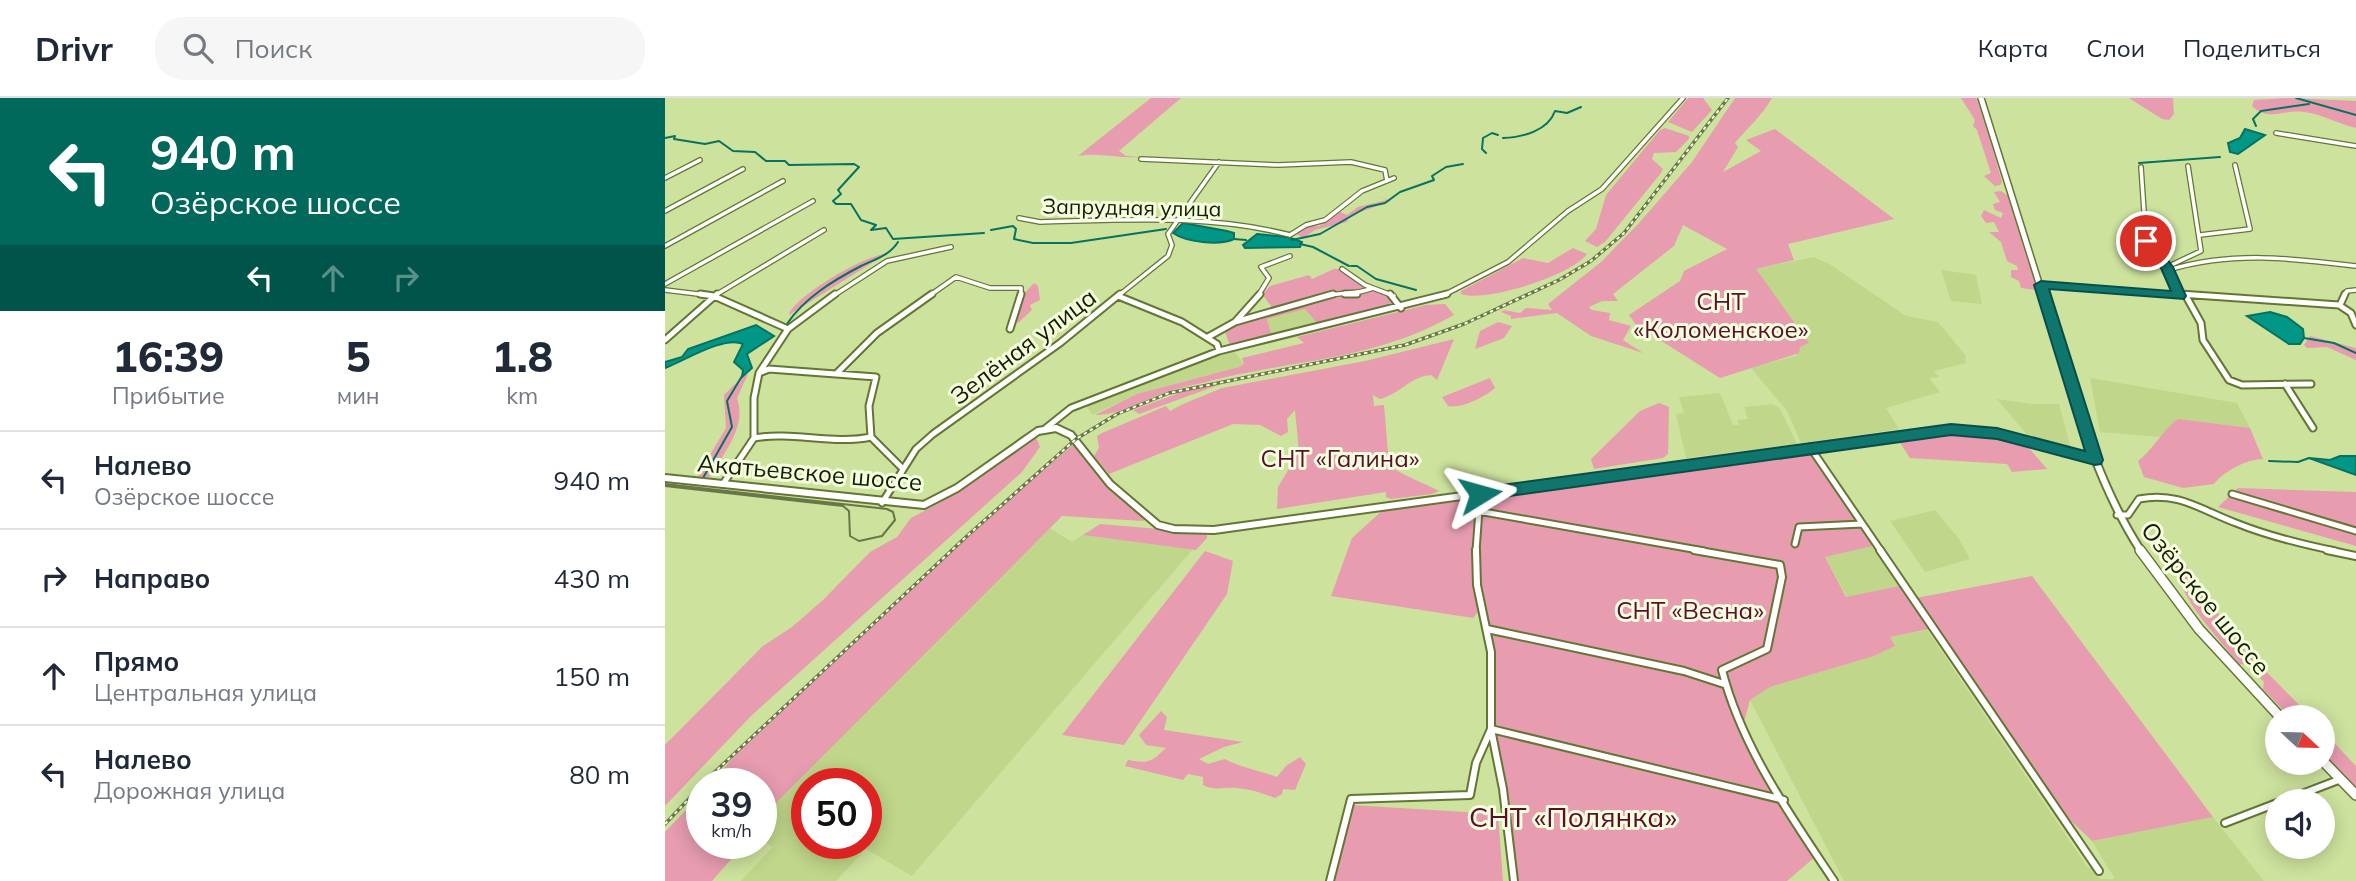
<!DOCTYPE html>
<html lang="ru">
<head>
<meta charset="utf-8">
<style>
  :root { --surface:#fff; --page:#f6f6f7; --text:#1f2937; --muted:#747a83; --line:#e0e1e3 }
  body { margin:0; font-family:Mulish,sans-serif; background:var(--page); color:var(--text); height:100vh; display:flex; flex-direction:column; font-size:26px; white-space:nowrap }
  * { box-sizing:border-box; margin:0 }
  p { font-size:23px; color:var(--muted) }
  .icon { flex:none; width:38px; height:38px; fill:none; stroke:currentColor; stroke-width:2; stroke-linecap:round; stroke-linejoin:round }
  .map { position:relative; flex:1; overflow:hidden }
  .drawer { display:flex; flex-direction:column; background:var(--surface); width:665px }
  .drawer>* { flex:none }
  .top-card { background:#00695c; color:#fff; overflow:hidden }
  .needle { width:46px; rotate:112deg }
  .controls { position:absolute; left:1600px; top:607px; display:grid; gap:14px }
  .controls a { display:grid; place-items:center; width:70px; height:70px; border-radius:50%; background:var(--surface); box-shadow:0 4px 18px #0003; font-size:35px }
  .speed { position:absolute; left:21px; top:670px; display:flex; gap:14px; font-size:35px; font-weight:700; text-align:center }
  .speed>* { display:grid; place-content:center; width:91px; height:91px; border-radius:50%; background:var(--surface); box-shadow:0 4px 18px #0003; line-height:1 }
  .speed small { font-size:18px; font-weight:400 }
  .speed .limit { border:10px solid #d22; background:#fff; color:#111 }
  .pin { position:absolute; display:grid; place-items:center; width:60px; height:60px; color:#fff; margin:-30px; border:4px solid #fff; border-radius:50%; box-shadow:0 2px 7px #0007 }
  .me { position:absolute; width:77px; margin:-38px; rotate:82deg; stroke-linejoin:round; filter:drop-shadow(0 0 5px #0008) }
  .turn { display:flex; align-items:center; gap:24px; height:147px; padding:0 35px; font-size:32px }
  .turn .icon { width:91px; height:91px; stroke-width:2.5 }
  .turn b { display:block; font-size:49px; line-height:60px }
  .lanes { display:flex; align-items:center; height:66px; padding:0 35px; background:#0003; justify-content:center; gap:35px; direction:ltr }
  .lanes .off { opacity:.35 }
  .eta { display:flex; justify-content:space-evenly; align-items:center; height:119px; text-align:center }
  .eta b { font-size:42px; font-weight:800; line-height:49px }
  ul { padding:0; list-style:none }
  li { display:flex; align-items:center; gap:21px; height:98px; padding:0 35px; border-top:2px solid var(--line) }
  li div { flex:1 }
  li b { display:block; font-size:26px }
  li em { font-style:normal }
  header { display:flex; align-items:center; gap:42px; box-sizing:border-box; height:98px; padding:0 35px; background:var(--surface); border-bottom:2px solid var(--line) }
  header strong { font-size:33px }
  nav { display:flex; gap:38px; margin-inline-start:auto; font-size:24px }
  .search { width:490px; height:63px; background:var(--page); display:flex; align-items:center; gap:18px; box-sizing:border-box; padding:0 24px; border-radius:28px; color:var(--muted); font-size:26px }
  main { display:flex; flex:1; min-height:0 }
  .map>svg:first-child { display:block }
</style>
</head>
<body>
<header>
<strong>Drivr</strong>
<div class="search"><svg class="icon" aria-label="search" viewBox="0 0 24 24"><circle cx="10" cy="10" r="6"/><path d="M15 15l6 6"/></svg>Поиск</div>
<nav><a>Карта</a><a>Слои</a><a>Поделиться</a></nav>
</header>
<main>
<section class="drawer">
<div class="top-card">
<div class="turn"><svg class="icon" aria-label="left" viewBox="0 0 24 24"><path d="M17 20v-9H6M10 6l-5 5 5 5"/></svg><div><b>940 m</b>Озёрское шоссе</div></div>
<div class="lanes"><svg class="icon" aria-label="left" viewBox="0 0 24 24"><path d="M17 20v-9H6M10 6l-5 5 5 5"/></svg><svg class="icon off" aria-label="ahead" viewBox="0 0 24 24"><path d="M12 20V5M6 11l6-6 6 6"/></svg><svg class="icon off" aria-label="right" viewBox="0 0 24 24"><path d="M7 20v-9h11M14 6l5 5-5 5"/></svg></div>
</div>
<div class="eta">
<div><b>16:39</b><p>Прибытие</p></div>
<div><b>5</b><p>мин</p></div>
<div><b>1.8</b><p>km</p></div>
</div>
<ul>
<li><svg class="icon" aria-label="left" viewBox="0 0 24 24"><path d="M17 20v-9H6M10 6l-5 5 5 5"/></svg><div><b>Налево</b><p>Озёрское шоссе</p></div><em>940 m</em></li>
<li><svg class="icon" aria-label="right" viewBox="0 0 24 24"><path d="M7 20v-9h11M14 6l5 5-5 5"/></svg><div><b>Направо</b></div><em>430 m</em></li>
<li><svg class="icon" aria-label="ahead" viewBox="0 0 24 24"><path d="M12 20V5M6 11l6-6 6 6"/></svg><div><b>Прямо</b><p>Центральная улица</p></div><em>150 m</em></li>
<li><svg class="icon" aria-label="left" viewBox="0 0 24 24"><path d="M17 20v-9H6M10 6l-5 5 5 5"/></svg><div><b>Налево</b><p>Дорожная улица</p></div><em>80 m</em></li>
</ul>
</section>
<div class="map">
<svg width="1691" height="783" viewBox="0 0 1691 783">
  <rect width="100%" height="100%" fill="#cde29d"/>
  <path fill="#c0d68a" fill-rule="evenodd" d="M 1149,159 L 1166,167 L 1241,218 L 1273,224 L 1300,257 L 1301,265 L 1269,273 L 1274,279 L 1264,280 L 1275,294 L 1221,310 L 1234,331 L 1136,345 L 1122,313 L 1085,269 L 1132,258 L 1090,171 Z
    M 1276,172 L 1311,177 L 1317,206 L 1286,203 Z
    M 640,211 L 652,225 L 607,238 L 602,221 Z
    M 569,253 L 579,266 L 574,269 L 472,296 L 427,317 L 421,307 L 551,256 Z
    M 1425,280 L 1572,305 L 1585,330 L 1514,321 L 1496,339 L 1435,334 Z
    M 1055,295 L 1068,327 L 1074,327 L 1072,322 L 1083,321 L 1079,309 L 1107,306 L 1114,309 L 1132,346 L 1021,360 L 1011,316 L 1019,315 L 1014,299 Z
    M 1332,301 L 1367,306 L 1394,306 L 1406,351 L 1363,338 Z
    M 1270,412 L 1294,441 L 1305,461 L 1260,474 L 1225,423 Z
    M 383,429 L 407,444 L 418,437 L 528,451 L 247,778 L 201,751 L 171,783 L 76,783 L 108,749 L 96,742 L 96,720 ZM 142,686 L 201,686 L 201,746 L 142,746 Z
    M 1208,448 L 1234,488 L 1182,499 L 1160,459 Z
    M 1262,532 L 1423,770 L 1427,769 L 1435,781 L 1450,781 L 1427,743 L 1548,719 L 1599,783 L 1179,783 L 1085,602 L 1105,589 L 1209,558 L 1230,548 L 1225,539 Z"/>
  <path fill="#e79cb0" d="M 486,0 L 516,0 L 454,53 L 461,58 L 476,59 C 455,61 435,54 413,58 Z
    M 1023,0 L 1038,0 L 1047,12 L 1027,34 L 1003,24 Z
    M 1070,0 L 1107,0 C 1096,19 1083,29 1070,45 L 1073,49 L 1058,74 L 1096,53 L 1081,42 L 1110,31 L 1229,121 L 1123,146 L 1129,162 L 1091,171 L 1144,245 L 1135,249 L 1134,255 L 1055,280 L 971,227 L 964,217 L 1015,183 L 1019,173 L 1062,151 L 1018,127 L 1009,148 L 948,196 L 953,203 L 937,203 L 924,209 L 927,212 L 945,215 L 944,222 L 966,228 L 958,242 L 978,255 L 926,238 L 892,215 L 846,221 L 846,218 L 836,214 L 839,212 L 855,215 L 861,210 L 887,212 L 883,206 L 936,164 L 975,124 L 1027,64 Z
    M 1296,0 L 1311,0 C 1321,26 1329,55 1337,84 L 1335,87 L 1330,88 L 1319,78 L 1326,75 L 1312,32 L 1308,28 L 1310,22 Z
    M 1464,0 L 1508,0 L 1509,16 L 1504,22 L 1497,21 Z
    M 1625,0 L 1691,3 L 1691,30 C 1673,26 1657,16 1639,14 C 1619,11 1603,24 1587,8 L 1589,2 Z
    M 1000,30 L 1024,38 L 1024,41 L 1011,54 L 989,55 L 987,61 L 998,71 L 996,75 L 940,144 L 932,149 L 920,143 L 931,131 L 941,97 L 995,32 Z
    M 1336,93 L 1343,98 L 1372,192 L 1356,190 L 1354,183 L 1346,179 L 1346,172 L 1353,172 L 1352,168 L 1342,163 L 1336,144 L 1324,134 L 1334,134 L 1329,124 L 1321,125 L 1316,118 L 1319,112 L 1336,120 L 1338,115 L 1330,112 L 1328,106 L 1335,104 L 1329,94 Z
    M 710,97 L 726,103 L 684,118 L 682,124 L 650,132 L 638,140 L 632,136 L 641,128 L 654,128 L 675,114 L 682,117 L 693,109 L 722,102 Z
    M 908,150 L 922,156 C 907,177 821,205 796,196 L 796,193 L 858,160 L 883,165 Z
    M 221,156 L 124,217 C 128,199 202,156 221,156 Z
    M 669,171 L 676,171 L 705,190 L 687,196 L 671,195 L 609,212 L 597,196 L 605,188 L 644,177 L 647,181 Z
    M 369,185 L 373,188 L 375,202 L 365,207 L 367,212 L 353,225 L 351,222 L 358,197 Z
    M 709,191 L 727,198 L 730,207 L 652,225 L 640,211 L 602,221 L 607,238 L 565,248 L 559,231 L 677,196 L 683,199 Z
    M 780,206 L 789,217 C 706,264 627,261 537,285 C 524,288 509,291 496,296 C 474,304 454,317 430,317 L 472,296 L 574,269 L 579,266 L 577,260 L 639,245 L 632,239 L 761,207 Z
    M 833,224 L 847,228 L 839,240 L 810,251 L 815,233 Z
    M 1645,238 L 1691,250 L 1691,262 L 1662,249 L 1642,250 L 1639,247 Z
    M 789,241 L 772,282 L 766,277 C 746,278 735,296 715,301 L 708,297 L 709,308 L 719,307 L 724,366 C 732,376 760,385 774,393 L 767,396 L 726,401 L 721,399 L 721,394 L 612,411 L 613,389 L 634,354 L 630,312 L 622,321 L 623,334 L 616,338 L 595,327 L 568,326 L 444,376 L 429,358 L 434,350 L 432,338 L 437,335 L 501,308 L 505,313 C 522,303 539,298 557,290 L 700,263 Z
    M 83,276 L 72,300 C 82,330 59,352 47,378 L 35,381 L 33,377 L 61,330 L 59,297 L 77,279 Z
    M 825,280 L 830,290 C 820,299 796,311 783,308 L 777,299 Z
    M 556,286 L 474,316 L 468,312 L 522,292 Z
    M 994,305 L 1004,309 L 1003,356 L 998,360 L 929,371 L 926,361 L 975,313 Z
    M 1514,321 L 1585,330 L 1598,361 C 1582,361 1559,373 1549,386 L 1518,390 L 1479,379 L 1473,363 C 1488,352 1503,325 1514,321 Z
    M 1301,333 L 1364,350 L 1382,371 L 1347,374 L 1342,366 L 1245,360 L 1232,340 Z
    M 371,339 L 375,349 L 357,374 L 86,618 L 0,708 L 0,647 L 98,548 L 127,529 L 158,502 L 205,454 L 232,439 L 246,420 L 276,404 Z
    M 409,346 L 435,379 L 480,421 L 478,423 L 397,418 L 96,720 L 96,686 L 45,686 L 82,644 L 331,413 Z
    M 1145,355 L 1208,448 L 1160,459 L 1181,499 L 1234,488 L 1264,531 L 1225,539 L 1230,548 L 1209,558 L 1105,589 L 1085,602 L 1077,631 L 1151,758 L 1122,783 L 849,783 L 847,756 L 826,631 L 826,554 L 817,509 L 808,520 L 666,498 L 687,440 L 719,411 Z
    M 1573,390 L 1691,394 L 1691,448 L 1553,409 Z
    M 435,426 L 542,435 L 542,440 L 531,452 L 418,437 Z
    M 1505,450 L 1515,458 L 1571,543 L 1646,619 L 1625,619 L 1598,591 L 1599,584 L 1582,567 L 1574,566 C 1541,525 1515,503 1505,450 Z
    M 540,453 L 568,463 L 562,496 L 459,647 L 397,637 Z
    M 1367,478 L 1548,719 L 1427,743 L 1397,714 L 1251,500 Z
    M 496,613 L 502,619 L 499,632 L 578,644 L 559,649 L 534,661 L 543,666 L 560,661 C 576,670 594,672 612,679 L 621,668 L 635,659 L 641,666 L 630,692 L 618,691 L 617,696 L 610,700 C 597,695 585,691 571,690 C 557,689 551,693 538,687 L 538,679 L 523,676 L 518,682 L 460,668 L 463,662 C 484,666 486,664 501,650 L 481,647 L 474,637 Z
    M 1657,632 L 1691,668 L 1691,689 L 1657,654 Z
    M 37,695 L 37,746 L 78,746 L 76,750 L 47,783 L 0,783 L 0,734 Z
    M 686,707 L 833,716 L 838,783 L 666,783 Z"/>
  <path fill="#009787" stroke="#07725f" stroke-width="2" d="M 1580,31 L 1600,37 L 1573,56 L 1565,54 L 1563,45 L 1575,40 Z
    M 518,125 L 562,133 L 569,135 L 569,141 C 554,148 521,144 508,135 Z
    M 592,136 L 623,139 L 637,144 L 635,149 L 580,150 L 578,147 Z
    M 1605,214 L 1622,219 L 1638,231 L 1639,240 L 1635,246 L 1624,246 L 1582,218 Z
    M 91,227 L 109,238 L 82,256 L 87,270 L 77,279 L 78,272 L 69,264 L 78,246 C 60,237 19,263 0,270 L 0,264 L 17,259 L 23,251 Z
    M 1675,358 L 1691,358 L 1691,377 L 1644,360 L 1665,362 Z"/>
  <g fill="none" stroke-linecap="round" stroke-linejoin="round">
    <path stroke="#07725f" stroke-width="2" d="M 1631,0 L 1691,17
      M 1591,28 L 1588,21 L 1596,13 L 1644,6
      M 0,40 L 10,38 L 9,41 L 40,46 L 54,43 L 68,53 L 90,54 L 101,63 L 120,63 L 124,67 L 189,66 L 194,69 L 173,92 L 176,96 L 168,103 L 171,106 L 186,106 L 196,122 L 211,127 L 206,132 L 221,130 L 228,141 L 319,135
      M 838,40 C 858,39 883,33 890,13 L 902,15 L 916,9
      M 821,55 L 817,51 L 818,40 L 827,35 L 833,37
      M 1474,65 L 1555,59
      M 326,132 L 348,128 L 351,131 L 349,141 L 368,145 L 406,145 L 501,131
      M 569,141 L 581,142
      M 627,142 L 655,136 L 702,109 L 720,105 L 735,94 L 769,82 L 767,78 L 781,69 L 798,66
      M 635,146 L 648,149 L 684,168
      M 686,168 L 692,168 L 711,181 L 751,192
      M 122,226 C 139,200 169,182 196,168 C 210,161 224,158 233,144
      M 1639,240 L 1669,245 L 1691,255
      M 1604,363 L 1633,364 L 1644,360
      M 38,380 L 67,329 L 62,303 L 77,278"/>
    <g stroke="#647634" stroke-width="6">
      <path id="minor-far2" d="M 1611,35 L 1691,48
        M 476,61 L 613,67 L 686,64 L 720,72 L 722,83
        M 1476,69 L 1481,143 L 1502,169 L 1515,198
        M 0,80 L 35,62
        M 0,113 L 78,71
        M 354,120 L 375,124 C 459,122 543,116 625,137 L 641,127 L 660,122 L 697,93 L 729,80
        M 1535,137 L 1585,131 L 1570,67
        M 0,148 L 118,83
        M 1502,169 L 1536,153 L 1523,68
        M 677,171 L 700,187 L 729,198
        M 1504,172 C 1566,153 1627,160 1691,168
        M 0,186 L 148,103
        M 1376,187 L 1541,198
        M 0,192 L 49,198
        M 49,198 L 159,132
        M 168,198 L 222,163 L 286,149
        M 264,198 L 291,179 L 325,190 L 356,190 L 356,198
        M 453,198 L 503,158 L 507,147 L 503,136 L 554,64
        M 593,198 L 604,180 L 596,169 L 625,158
        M 662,198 C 680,193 687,198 708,190
        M 777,198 L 843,164 L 903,113 L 937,91 L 1018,0
        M 1679,198 L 1682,193 L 1691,192"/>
    </g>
    <g stroke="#647634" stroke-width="9">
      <path id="minor-far1" d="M 35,196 L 49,198 L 123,231
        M 680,196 L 692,196
        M 725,196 L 736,210
        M 1515,196 L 1674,207
        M 453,198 L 517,224 L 552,246 L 554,253
        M 1521,198 L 1536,225 L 1538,242 L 1564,282 L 1577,287 L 1646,286
        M 1674,207 L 1686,215 L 1691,227
        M 1675,207 L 1680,196
        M 570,224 L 668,196
        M 345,231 L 356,196
        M 543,239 L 570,224 L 595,196
        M 0,242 L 52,196
        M 94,275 L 104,271 L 211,279 L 204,308 L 206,339 L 237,370
        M 172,275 L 212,235 L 267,196
        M 1620,286 L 1648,330
        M 381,330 L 406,310 L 554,253 L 782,196
        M 89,340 C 128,333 167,347 206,339
        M 1145,349 L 1216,453
        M 58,386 L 89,340 L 89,300 L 94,275 L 123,231 L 170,196
        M 1567,396 L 1691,433
        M 217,405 L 251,351 L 268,336 L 395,245 L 455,196
        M 813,413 L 1039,453
        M 1452,417 L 1463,417 L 1474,401 C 1513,393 1536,412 1571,425 C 1603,438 1636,446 1670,453
        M 1130,446 L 1134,429 L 1197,426
        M 811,453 L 815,398"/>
    </g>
    <g stroke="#647634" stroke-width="10">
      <path id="minor" d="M 811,452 L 812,487 L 826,554 L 826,631 L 838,691 L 849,783
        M 1029,452 L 1115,467 L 1117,479 L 1102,551 L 1057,572 C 1077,650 1125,717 1169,783
        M 1215,452 L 1434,773
        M 1662,452 L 1691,458
        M 822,531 L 1019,573 L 1059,586
        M 826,631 L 1119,702
        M 1616,704 L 1676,681
        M 1560,725 L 1612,705
        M 665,783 L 686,701 L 805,697 L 811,665 L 826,631"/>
    </g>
    <g stroke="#647634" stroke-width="8">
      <path id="major-far2" d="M 1316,0 L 1378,198"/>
    </g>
    <g stroke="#647634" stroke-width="10">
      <path id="major-far1" d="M 1378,196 C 1405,284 1426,376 1476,453
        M 0,380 L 259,407 L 292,390 L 373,333 L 391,330 L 406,337 L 445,386 L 493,427 L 509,431 L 549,432 L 1286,331 L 1332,336 L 1430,362"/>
    </g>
    <g stroke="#647634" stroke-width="12">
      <path id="major" d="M 1475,452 L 1534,531 L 1616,620
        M 1657,662 L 1691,697"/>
    </g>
    <use href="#minor-far2" stroke="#fff" stroke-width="3.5"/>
    <use href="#minor-far1" stroke="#fff" stroke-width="5"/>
    <use href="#minor" stroke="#fff" stroke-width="6"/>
    <use href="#major-far2" stroke="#fff" stroke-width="5"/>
    <use href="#major-far1" stroke="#fff" stroke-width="6"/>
    <use href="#major" stroke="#fff" stroke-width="9"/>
    <path stroke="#697649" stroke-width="2" d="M 0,386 L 222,411 L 228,414 L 230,422 L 217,438 L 194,443 L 185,438 L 184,413 L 178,408 L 0,388"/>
    <g stroke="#697649" stroke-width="3.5">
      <path id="rail" d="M 37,686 L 302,438 L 411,341 L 452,316 L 504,295 L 740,247 L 799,226 L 894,182 L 926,163 L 959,135 L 1063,0
        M 0,726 L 37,687"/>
    </g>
    <use href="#rail" stroke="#f3fedc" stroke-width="2" stroke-dasharray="3.5" stroke-linecap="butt"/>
  </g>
  <path fill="#0f766e" stroke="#0a4d48" stroke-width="2" d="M 1481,139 L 1486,140 L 1508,169 L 1521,198 L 1519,201 L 1384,191 L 1438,362 L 1436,366 L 1430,367 L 1332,341 L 1286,337 L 815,402 L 807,396 L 815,390 L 1286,326 L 1332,330 L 1420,353 L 1369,187 L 1376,183 L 1506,193 L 1496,170 L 1475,143 Z"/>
  <g text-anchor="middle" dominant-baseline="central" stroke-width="6" stroke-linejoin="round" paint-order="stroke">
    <g font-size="21" fill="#161c03" stroke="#f3fedc">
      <text transform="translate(467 109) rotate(1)">Запрудная улица</text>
    </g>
    <g font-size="24" fill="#5b0e2d" stroke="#f3fedc">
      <text x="1056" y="203">СНТ<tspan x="1056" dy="28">«Коломенское»</tspan></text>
      <text x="675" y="360">СНТ «Галина»</text>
      <text x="1025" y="512">СНТ «Весна»</text>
    </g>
    <g font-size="24" fill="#161c03" stroke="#f3fedc">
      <text transform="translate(358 248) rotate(-37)">Зелёная улица</text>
      <text transform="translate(145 374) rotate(5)">Акатьевское шоссе</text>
      <text transform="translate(1541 500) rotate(51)">Озёрское шоссе</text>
    </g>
    <g font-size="28" fill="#5b0e2d" stroke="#f3fedc">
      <text x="908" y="718">СНТ «Полянка»</text>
    </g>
  </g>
</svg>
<div class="controls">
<a><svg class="needle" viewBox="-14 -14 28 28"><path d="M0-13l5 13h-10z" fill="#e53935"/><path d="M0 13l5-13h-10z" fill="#747a83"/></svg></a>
<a><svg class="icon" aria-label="sound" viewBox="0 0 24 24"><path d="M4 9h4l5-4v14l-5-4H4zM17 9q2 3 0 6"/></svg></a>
</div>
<div class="speed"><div>39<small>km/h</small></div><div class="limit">50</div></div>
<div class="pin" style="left:1481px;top:143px;background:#d93025"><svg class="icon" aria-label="arrive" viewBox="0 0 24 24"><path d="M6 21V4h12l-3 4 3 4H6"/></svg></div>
<svg class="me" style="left:815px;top:396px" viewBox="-20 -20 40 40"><path d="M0-17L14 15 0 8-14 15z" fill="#0f766e" stroke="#fff" stroke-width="4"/></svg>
</div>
</main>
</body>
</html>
